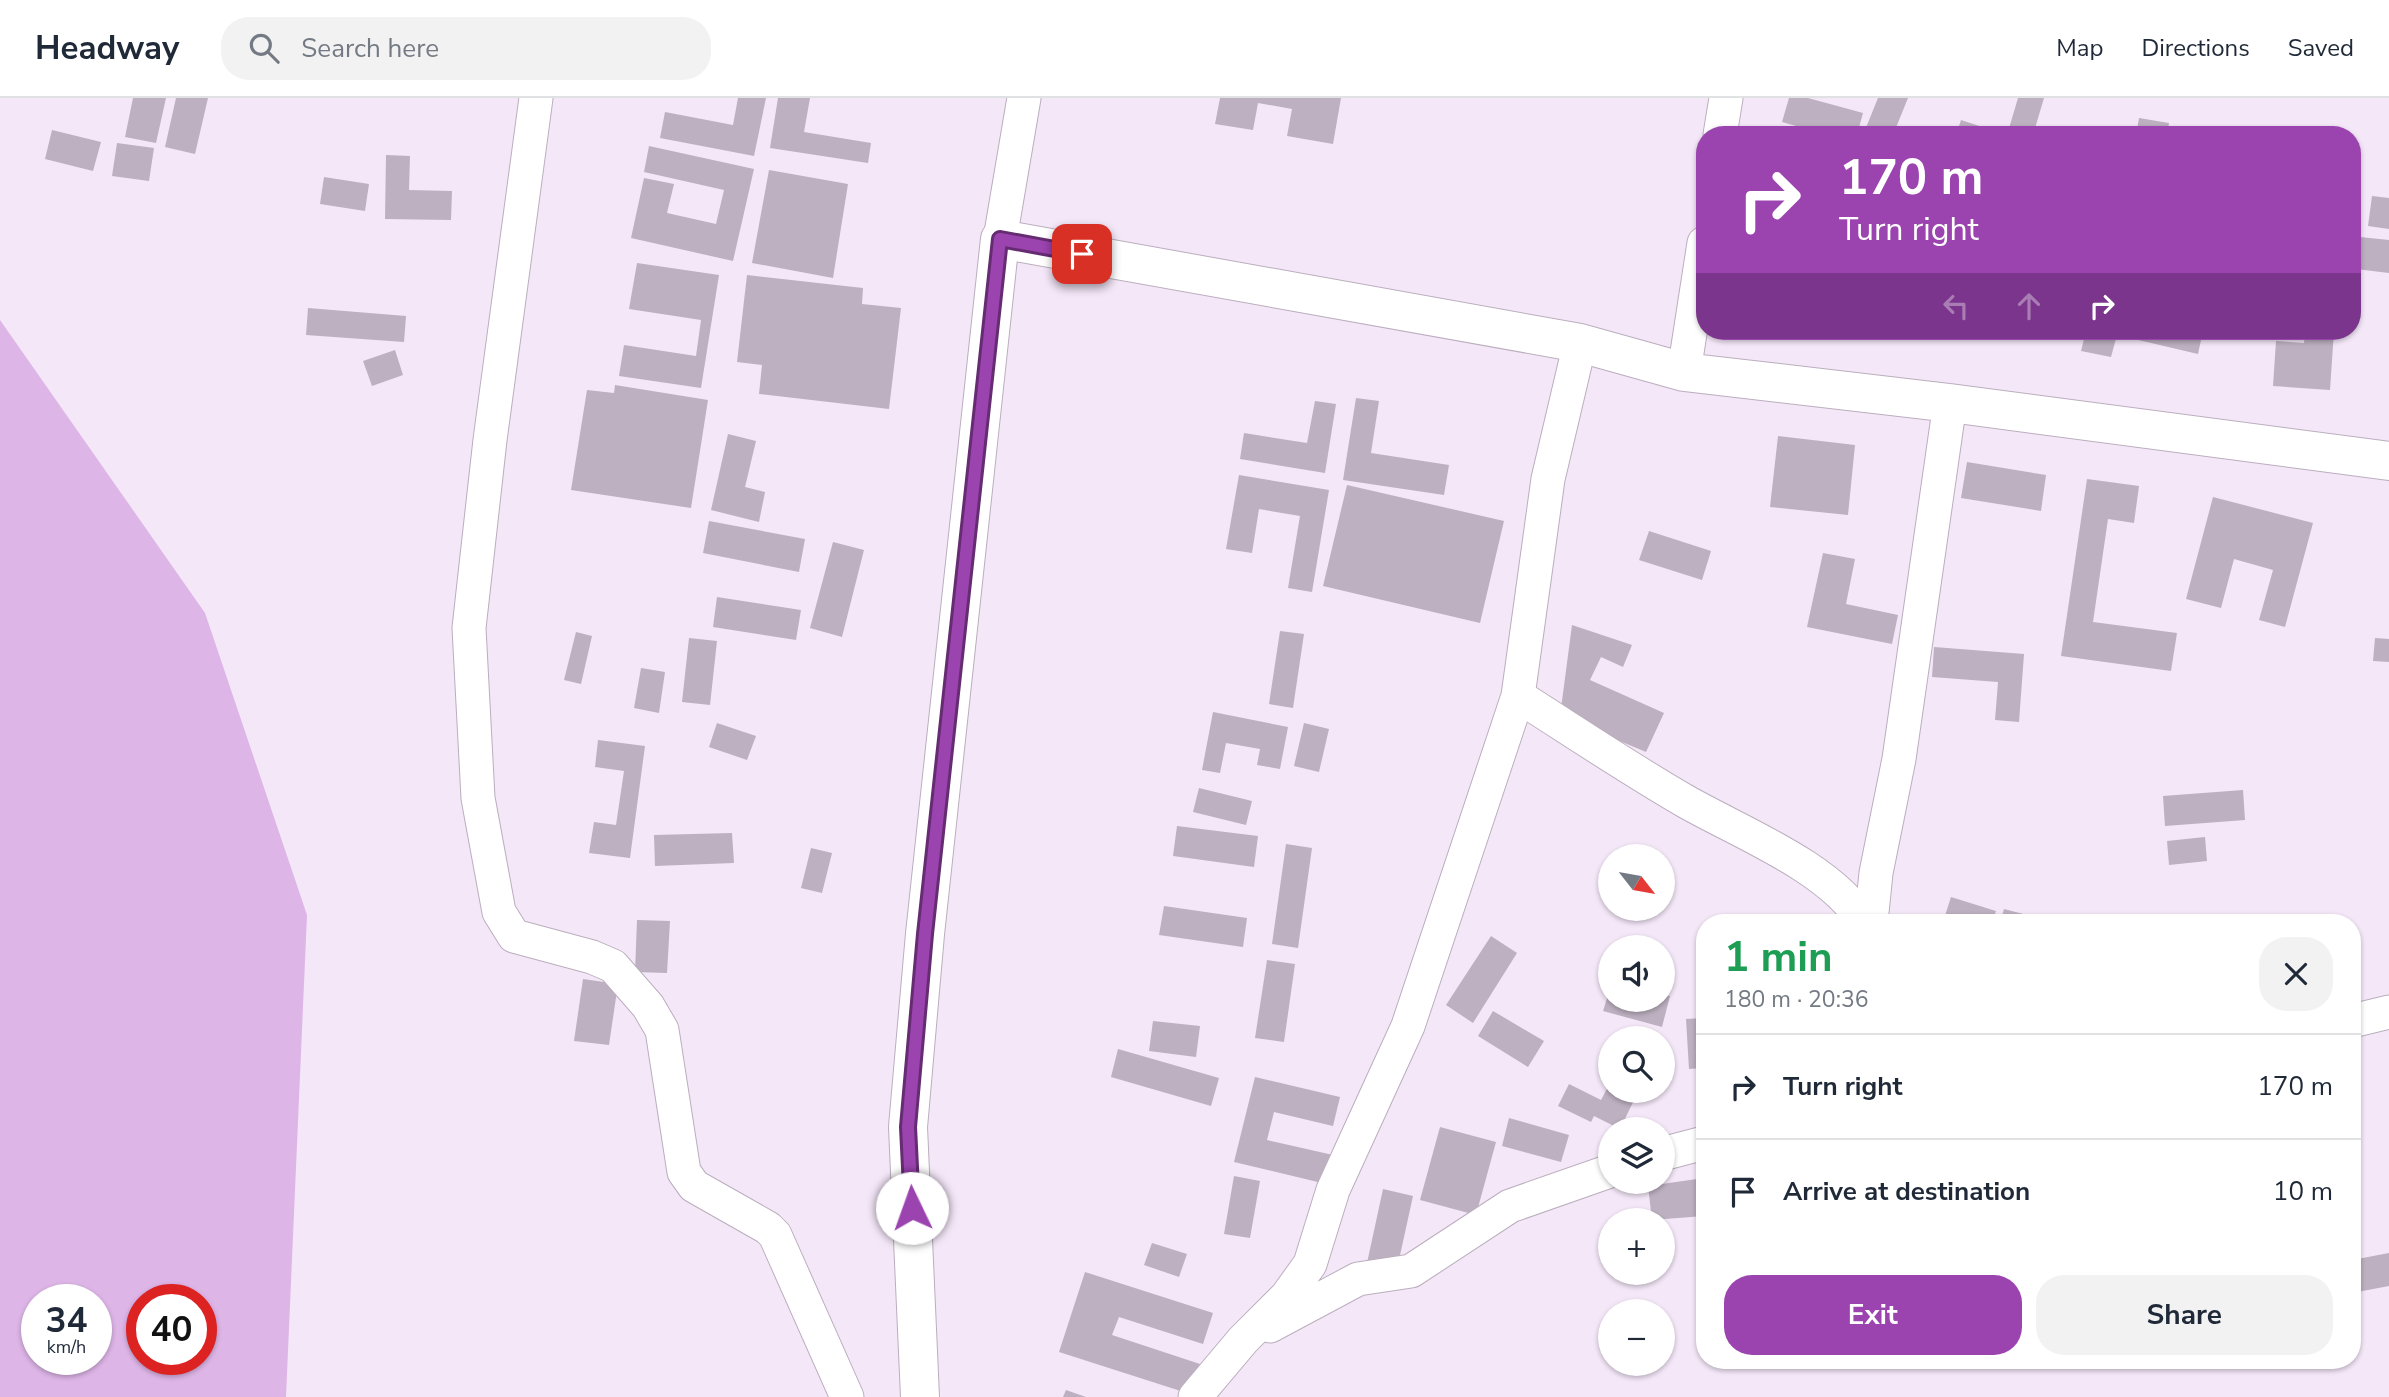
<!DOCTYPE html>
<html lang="en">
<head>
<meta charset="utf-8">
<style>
  :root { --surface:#fff; --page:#f2f2f3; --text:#1f2937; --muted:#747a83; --line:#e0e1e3; --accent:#9b43af }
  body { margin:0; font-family:"Nunito Sans",sans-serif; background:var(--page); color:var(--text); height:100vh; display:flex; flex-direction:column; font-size:26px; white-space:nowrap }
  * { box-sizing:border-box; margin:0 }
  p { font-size:23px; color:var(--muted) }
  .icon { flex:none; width:38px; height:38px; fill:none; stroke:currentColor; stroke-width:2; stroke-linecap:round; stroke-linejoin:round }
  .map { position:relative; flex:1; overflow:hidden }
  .panel { position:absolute; left:1696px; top:816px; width:665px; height:455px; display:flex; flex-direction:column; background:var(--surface); border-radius:28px; box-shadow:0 2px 5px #0004 }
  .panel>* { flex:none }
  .hud { position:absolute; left:1696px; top:28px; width:665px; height:214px; border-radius:28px; box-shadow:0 2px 5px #0004; background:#9b43af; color:#fff; overflow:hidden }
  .needle { width:46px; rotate:121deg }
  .fabs { position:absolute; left:1598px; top:746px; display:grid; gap:14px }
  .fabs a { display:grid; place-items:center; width:77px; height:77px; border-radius:50%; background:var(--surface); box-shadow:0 2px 5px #0004; font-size:35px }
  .speed { position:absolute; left:21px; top:1186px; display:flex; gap:14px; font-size:35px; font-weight:700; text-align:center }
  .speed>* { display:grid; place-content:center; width:91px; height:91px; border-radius:50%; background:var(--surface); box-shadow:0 2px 5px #0004; line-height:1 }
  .speed small { font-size:18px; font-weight:400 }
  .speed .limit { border:10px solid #d22; background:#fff; color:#111 }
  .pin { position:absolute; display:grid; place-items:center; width:60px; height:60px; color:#fff; margin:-30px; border-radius:14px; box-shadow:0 4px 10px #0006 }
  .me { position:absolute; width:77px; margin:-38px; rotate:357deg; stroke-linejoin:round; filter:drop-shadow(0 0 5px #0008) }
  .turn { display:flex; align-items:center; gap:24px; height:147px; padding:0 28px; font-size:32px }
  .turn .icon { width:91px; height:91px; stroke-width:2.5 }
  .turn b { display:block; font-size:49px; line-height:60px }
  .lanes { display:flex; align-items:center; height:66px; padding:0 28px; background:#0003; justify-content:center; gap:35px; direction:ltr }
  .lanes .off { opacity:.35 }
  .round { display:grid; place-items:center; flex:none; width:74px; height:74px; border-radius:28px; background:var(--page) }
  .headline { display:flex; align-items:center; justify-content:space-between; height:119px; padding:0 28px }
  h1 { font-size:42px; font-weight:700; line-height:52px; color:#1e9e55 }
  .cta { display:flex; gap:14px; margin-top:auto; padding:14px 28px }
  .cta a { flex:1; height:80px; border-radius:28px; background:var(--accent); color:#fff; font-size:28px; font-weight:700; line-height:80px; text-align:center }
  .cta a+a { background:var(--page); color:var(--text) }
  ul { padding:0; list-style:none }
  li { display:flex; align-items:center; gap:21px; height:105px; padding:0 28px; border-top:2px solid var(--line) }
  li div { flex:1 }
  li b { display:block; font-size:26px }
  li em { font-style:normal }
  header { display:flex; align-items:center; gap:42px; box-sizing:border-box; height:98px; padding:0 35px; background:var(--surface); border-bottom:2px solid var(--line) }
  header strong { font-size:33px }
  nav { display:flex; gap:38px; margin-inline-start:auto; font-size:24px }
  .search { width:490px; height:63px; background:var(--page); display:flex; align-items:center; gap:18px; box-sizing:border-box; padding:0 24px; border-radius:28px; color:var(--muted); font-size:26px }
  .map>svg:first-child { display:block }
</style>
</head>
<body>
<header>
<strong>Headway</strong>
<div class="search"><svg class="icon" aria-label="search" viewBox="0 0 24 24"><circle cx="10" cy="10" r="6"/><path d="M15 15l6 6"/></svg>Search here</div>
<nav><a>Map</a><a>Directions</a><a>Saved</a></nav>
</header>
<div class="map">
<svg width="2389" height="1299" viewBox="0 0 2389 1299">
  <rect width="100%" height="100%" fill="#f4e7f8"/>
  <path fill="#ddb5e7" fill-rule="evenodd" d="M 0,222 L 205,515 L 307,817 L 286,1299 L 0,1299 ZM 96,1202 L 96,1262 L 37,1262 L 37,1202 ZM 142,1202 L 201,1202 L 201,1262 L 142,1262 Z"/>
  <path fill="#bdb0c0" d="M 133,0 L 166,0 L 156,45 L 125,39 Z
    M 176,0 L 208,0 L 195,56 L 165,49 Z
    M 738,0 L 766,0 L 754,58 L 660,40 L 665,14 L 733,27 Z
    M 778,0 L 810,0 L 804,34 L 871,45 L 868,65 L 770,50 Z
    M 1220,0 L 1341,0 L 1333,46 L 1287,38 L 1292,11 L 1258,5 L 1253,32 L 1215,26 Z
    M 1789,0 L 1808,0 L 1863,15 L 1857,37 L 1828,37 L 1782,24 Z
    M 1878,0 L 1908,0 L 1893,37 L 1863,37 Z
    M 2018,0 L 2044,0 L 2033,37 L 2007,37 Z
    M 2139,20 L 2169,25 L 2167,37 L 2136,37 Z
    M 1961,22 L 1995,33 L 1994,37 L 1956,37 Z
    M 52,32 L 101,44 L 93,73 L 45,61 Z
    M 2212,32 L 2229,35 L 2229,37 L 2211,37 Z
    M 117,45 L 154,50 L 149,83 L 112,78 Z
    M 649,48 L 754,71 L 733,163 L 631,140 L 644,80 L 674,86 L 667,115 L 716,126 L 724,92 L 644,74 Z
    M 386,57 L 410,58 L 409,92 L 452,93 L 451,122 L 385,121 Z
    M 769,72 L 848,86 L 833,180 L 752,165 Z
    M 324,79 L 369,86 L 365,113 L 320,106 Z
    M 2372,98 L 2389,100 L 2389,131 L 2368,128 Z
    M 2360,139 L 2389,142 L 2389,175 L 2356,171 Z
    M 637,165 L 719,177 L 701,290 L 619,278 L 624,247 L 696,258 L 701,222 L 629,211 Z
    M 747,177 L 863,190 L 862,206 L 901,210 L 889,311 L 759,296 L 762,267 L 737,264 Z
    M 308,210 L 406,218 L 404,244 L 306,237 Z
    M 2086,233 L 2203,233 L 2198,256 L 2117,237 L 2111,259 L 2081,253 Z
    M 2305,233 L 2334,233 L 2330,292 L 2273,288 L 2276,243 L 2304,245 Z
    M 395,252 L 403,277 L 372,288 L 363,263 Z
    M 615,287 L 708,302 L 691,410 L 571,392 L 587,292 L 614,295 Z
    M 1356,300 L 1379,303 L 1371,355 L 1449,367 L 1444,397 L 1343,382 Z
    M 1315,303 L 1336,306 L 1325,375 L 1240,361 L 1244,335 L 1307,345 Z
    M 728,336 L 756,343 L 745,389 L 765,394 L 759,424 L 711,412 Z
    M 1778,338 L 1855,347 L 1848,417 L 1770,409 Z
    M 1967,364 L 2046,377 L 2041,413 L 1961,400 Z
    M 1239,377 L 1329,392 L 1312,494 L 1288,490 L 1300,418 L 1259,411 L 1252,455 L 1226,451 Z
    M 2087,381 L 2139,388 L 2134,425 L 2108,421 L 2093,524 L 2177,535 L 2171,573 L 2061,558 Z
    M 1347,387 L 1504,423 L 1480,525 L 1323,488 Z
    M 2213,399 L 2313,425 L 2285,529 L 2259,522 L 2273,472 L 2234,461 L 2221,510 L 2186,501 Z
    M 709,423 L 805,441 L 799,474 L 703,455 Z
    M 1649,433 L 1711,453 L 1702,482 L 1639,462 Z
    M 833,444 L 864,452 L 842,539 L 810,530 Z
    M 1823,455 L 1855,461 L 1846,506 L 1898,517 L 1892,546 L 1807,529 Z
    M 717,499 L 801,512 L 796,542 L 713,529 Z
    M 1572,527 L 1632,547 L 1623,569 L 1601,559 L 1590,582 L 1664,615 L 1646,654 L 1560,618 Z
    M 1280,533 L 1304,536 L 1293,610 L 1269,606 Z
    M 576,534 L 592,538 L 581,586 L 564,582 Z
    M 689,540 L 717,543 L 710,607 L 682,604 Z
    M 2375,540 L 2389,541 L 2389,564 L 2373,563 Z
    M 1934,549 L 2024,556 L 2019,624 L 1995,622 L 1998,584 L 1932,579 Z
    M 641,570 L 665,574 L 659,615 L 634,610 Z
    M 1213,614 L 1288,629 L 1280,671 L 1257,667 L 1260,651 L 1226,645 L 1220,675 L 1202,672 Z
    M 717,625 L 756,638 L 747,662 L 709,649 Z
    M 1304,625 L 1329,631 L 1319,674 L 1294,668 Z
    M 598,642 L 645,648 L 630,760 L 589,755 L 594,724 L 616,727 L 624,673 L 595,669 Z
    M 1199,690 L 1252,703 L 1246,727 L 1193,714 Z
    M 2243,692 L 2245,722 L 2165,728 L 2163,698 Z
    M 1177,728 L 1258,738 L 1254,769 L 1173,758 Z
    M 732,735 L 734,765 L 655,768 L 654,737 Z
    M 2205,739 L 2207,763 L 2169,767 L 2167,743 Z
    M 1286,746 L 1312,750 L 1298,850 L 1272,846 Z
    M 811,750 L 832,755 L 822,795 L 801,790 Z
    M 1951,799 L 1996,813 L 1992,824 L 1943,824 Z
    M 1164,808 L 1247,820 L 1243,849 L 1159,837 Z
    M 2004,811 L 2050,823 L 2050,824 L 2000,824 Z
    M 637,822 L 670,823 L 667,875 L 635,874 Z
    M 1491,838 L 1517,855 L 1473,925 L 1446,907 Z
    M 1267,862 L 1295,866 L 1284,944 L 1255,940 Z
    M 583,881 L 618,886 L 609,947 L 574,943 Z
    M 1610,891 L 1610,901 L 1662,901 L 1662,896 L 1670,898 L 1662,929 L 1603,913 Z
    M 1493,913 L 1544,943 L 1528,969 L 1478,938 Z
    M 1704,920 L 1704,970 L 1689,971 L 1686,921 Z
    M 1153,923 L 1200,928 L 1196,959 L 1149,953 Z
    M 1118,951 L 1219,980 L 1211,1008 L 1111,979 Z
    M 1255,979 L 1340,999 L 1333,1028 L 1274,1014 L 1267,1042 L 1333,1057 L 1326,1086 L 1234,1064 Z
    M 1610,985 L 1610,992 L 1639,992 L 1620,1031 L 1594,1018 L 1591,1024 L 1558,1008 L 1569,986 L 1601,1002 Z
    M 1509,1020 L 1569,1037 L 1561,1064 L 1502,1048 Z
    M 1440,1029 L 1496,1044 L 1476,1117 L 1420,1102 Z
    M 1234,1078 L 1260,1083 L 1250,1140 L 1224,1136 Z
    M 1704,1080 L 1704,1118 L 1652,1122 L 1648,1088 Z
    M 1383,1091 L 1413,1098 L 1397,1171 L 1367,1165 Z
    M 1152,1145 L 1187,1156 L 1179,1179 L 1144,1167 Z
    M 2389,1155 L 2389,1188 L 2352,1195 L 2352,1162 Z
    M 1085,1174 L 1213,1215 L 1203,1246 L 1119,1219 L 1112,1237 L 1200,1266 L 1190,1296 L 1059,1254 Z
    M 1066,1292 L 1086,1299 L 1063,1299 Z"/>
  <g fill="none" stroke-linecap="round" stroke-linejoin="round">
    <g stroke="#bbaebe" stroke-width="35">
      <path id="minor" d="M 536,0 L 490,342 L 469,530 L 478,700 L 499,814 L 514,838 L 592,859 L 613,868 L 648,908 L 662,932 L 684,1074 L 694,1088 L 768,1130 L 775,1137 L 847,1299
        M 1720,37 L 1726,0
        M 1000,141 L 1024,0
        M 1684,274 L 1704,145
        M 1518,598 C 1573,633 1628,670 1685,703 C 1741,735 1830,769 1864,824
        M 1871,824 L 1876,775 L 1899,661 L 1950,305
        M 2352,923 L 2389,914
        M 1662,1056 L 1704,1045
        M 1270,1228 L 1358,1181 L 1411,1173 L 1510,1108 L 1610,1073
        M 1195,1299 L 1243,1242 L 1287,1198 L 1310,1166 L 1333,1092 L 1408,928 L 1518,598 L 1548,381 L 1580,245"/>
    </g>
    <g stroke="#bbaebe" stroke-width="40">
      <path id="tertiary" d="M 920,1299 L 908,1029 L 925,836 L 1000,141 L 1580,245 L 1684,274 L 1950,305 L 2389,363"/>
    </g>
    <use href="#minor" stroke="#fff" stroke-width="33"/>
    <use href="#tertiary" stroke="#fff" stroke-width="38"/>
  </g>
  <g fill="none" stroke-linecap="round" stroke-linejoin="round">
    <g stroke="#652c72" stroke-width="18">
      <path id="route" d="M 912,1110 L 908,1029 L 925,836 L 1000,141 L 1082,156"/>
    </g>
    <use href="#route" stroke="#9b43af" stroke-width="12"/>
  </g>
</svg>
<div class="fabs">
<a><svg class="needle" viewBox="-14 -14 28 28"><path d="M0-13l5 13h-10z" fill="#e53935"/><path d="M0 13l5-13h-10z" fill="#747a83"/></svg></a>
<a><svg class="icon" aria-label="sound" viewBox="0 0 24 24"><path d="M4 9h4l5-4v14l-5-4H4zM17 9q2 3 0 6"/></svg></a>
<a><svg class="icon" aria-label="search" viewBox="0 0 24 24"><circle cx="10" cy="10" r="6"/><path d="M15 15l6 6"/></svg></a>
<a><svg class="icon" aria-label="layers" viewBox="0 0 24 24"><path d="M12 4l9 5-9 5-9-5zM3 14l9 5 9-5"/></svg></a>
<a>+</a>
<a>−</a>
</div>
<div class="speed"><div>34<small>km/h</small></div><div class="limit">40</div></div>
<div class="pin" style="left:1082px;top:156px;background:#d93025"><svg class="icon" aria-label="arrive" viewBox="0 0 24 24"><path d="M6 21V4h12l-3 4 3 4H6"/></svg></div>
<svg class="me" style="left:912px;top:1110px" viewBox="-20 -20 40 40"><circle r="19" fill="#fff"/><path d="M0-13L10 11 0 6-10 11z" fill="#9b43af"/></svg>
<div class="hud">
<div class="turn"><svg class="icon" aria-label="right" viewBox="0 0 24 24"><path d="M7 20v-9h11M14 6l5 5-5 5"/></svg><div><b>170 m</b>Turn right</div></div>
<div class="lanes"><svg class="icon off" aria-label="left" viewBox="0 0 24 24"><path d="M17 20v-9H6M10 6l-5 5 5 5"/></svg><svg class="icon off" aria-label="ahead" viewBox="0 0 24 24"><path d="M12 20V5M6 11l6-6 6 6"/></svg><svg class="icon" aria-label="right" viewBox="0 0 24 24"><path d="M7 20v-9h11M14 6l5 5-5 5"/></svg></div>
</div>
<section class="panel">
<div class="headline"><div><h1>1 min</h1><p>180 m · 20:36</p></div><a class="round"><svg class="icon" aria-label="close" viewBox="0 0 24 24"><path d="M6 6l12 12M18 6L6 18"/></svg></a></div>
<ul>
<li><svg class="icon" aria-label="right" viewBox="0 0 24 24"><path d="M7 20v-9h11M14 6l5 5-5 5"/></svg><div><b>Turn right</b></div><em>170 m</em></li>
<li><svg class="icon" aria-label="arrive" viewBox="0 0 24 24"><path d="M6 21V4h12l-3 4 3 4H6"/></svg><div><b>Arrive at destination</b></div><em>10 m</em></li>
</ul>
<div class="cta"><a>Exit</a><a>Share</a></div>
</section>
</div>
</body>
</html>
